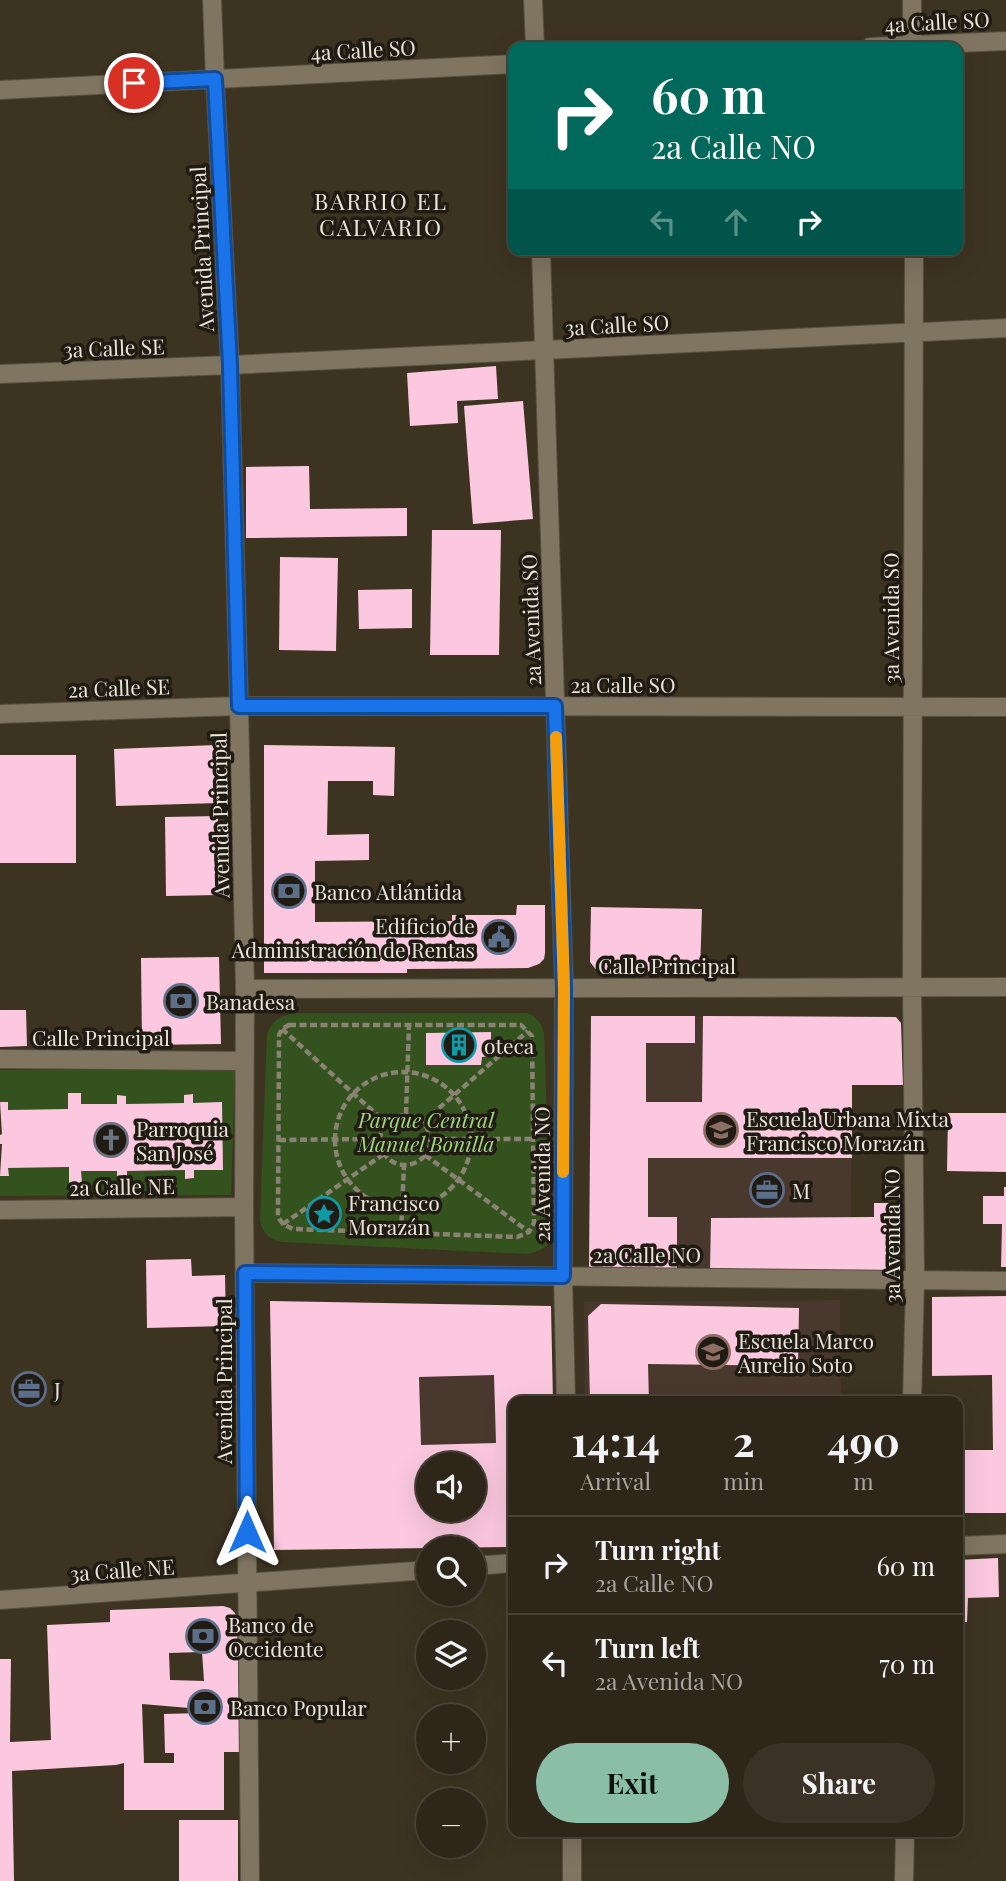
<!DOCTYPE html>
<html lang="en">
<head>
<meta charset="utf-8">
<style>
  :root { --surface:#2e2619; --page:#3a3226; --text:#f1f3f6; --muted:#a7a5a2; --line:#494338; --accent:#8abfa5 }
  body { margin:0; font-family:"Playfair Display",serif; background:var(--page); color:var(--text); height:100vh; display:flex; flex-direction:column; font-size:26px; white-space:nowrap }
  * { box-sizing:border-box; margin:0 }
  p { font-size:23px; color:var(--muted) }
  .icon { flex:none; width:38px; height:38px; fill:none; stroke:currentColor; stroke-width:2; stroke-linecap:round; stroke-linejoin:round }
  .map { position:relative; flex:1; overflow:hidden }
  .side { position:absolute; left:508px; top:1396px; width:455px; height:441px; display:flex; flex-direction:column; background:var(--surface); border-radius:14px; box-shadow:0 7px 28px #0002,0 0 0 2px var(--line) }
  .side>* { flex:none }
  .guide { position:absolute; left:508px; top:42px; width:455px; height:214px; border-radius:14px; box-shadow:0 7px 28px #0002,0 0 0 2px var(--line); background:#00695c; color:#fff; overflow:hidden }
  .tools { position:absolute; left:416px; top:1452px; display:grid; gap:14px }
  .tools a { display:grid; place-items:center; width:70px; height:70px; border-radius:50%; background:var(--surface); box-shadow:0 7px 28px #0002,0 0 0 2px var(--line); font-size:35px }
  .pin { position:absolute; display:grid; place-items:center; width:60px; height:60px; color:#fff; margin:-30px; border:4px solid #fff; border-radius:50%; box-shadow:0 2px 7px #0007 }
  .me { position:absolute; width:77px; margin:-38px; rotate:0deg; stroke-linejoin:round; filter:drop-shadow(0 0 5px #0008) }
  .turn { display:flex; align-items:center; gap:24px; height:147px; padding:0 28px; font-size:32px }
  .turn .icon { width:91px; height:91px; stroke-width:2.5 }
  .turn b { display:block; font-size:49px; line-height:60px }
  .lanes { display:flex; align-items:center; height:66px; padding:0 28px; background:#0003; justify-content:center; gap:35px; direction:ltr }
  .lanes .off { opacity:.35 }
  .eta { display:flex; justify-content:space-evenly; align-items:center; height:119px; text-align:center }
  .eta b { font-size:42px; font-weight:700; line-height:49px }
  .cta { display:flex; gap:14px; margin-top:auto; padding:14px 28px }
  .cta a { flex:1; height:80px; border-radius:42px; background:var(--accent); color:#111; font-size:28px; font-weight:700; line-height:80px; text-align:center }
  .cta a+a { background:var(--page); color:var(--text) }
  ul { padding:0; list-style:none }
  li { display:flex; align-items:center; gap:21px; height:98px; padding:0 28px; border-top:2px solid var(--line) }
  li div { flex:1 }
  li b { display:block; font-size:26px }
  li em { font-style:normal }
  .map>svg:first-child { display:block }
</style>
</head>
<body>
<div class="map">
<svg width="1006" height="1881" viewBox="0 0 1006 1881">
  <rect width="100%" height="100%" fill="#3d3321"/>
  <path fill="#49382d" d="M 591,1016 L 853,1017 L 850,1270 L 677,1267 L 589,1272 Z
    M 840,1300 L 841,1402 L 585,1402 L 584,1302 Z
    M 417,1304 L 551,1306 L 513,1402 L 513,1443 L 421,1445 Z"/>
  <path fill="#33521e" d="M 298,1013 L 527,1013 C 537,1017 541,1022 544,1033 L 551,1239 C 547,1249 537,1252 527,1254 L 283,1242 C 270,1241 263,1233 260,1221 L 267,1034 C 272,1020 283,1014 298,1013 Z
    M 235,1069 L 231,1195 L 0,1196 L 0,1176 L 8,1176 L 8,1168 L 69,1167 L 69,1183 L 81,1183 L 81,1171 L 117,1171 L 117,1179 L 126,1179 L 127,1171 L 185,1170 L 185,1179 L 194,1178 L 194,1170 L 222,1170 L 222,1103 L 193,1103 L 193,1094 L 184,1095 L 184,1103 L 126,1104 L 126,1096 L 117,1095 L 117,1104 L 81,1104 L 81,1093 L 68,1093 L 68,1109 L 8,1110 L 8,1102 L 0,1102 L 0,1070 Z"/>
  <path fill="#fbc8df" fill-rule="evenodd" d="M 496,366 L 498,399 L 457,401 L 458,423 L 410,426 L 407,373 Z
    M 523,401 L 533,519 L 473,524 L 464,406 Z
    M 309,466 L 310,509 L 407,508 L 407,536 L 246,538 L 246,467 Z
    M 432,530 L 501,530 L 499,655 L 430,655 Z
    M 280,557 L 338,558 L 336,651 L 279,650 Z
    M 412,589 L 412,628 L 359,629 L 358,590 Z
    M 216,745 L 218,803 L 116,806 L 114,749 Z
    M 264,745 L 395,747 L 394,796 L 373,795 L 373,781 L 328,781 L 327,835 L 369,834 L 369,860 L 315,861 L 315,922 L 452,921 L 452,915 L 516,915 L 517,905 L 545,905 L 545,953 L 544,959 L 539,964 L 528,968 L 407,969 L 407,973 L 264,973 Z
    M 0,755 L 76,755 L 76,863 L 0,863 Z
    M 218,816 L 218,895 L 166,896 L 165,817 Z
    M 591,907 L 702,909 L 700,973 L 598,972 L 590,962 Z
    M 219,957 L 221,1044 L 142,1045 L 141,958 Z
    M 0,1010 L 26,1010 L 27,1046 L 0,1047 Z
    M 591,1016 L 695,1016 L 695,1043 L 646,1043 L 646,1102 L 702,1102 L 703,1016 L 896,1017 L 901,1023 L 903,1085 L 852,1085 L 852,1158 L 648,1158 L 648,1217 L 677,1217 L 677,1272 L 589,1272 Z
    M 491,1032 L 491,1056 L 482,1057 L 481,1065 L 426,1065 L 426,1033 Z
    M 68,1093 L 81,1093 L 81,1104 L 117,1104 L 117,1095 L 126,1096 L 126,1104 L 184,1103 L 184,1095 L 193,1094 L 193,1103 L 222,1102 L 223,1170 L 194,1170 L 194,1178 L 185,1179 L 185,1170 L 127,1171 L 127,1179 L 117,1179 L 117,1171 L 81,1171 L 82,1183 L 69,1183 L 69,1167 L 8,1168 L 9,1176 L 0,1176 L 2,1144 L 0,1144 L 0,1135 L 2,1134 L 0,1102 L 8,1102 L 8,1110 L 68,1109 Z
    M 948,1113 L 1006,1113 L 1006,1172 L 947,1171 Z
    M 1004,1187 L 1006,1187 L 1006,1267 L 1001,1267 L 1002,1224 L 983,1224 L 983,1196 L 1004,1196 Z
    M 874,1203 L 900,1203 L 900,1263 L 892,1271 L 710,1270 L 711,1218 L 874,1217 Z
    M 191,1259 L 192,1276 L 225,1275 L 226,1326 L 147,1328 L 146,1260 Z
    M 1006,1296 L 1006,1513 L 957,1513 L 957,1450 L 993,1450 L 992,1375 L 932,1376 L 932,1297 Z
    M 270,1301 L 551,1306 L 553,1402 L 513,1402 L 513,1547 L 274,1550 ZM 494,1375 L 496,1443 L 421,1445 L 419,1377 ZM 429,1465 L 474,1465 L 474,1510 L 429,1510 Z
    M 601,1304 L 799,1308 L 798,1366 L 648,1364 L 649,1402 L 590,1402 L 588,1316 Z
    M 998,1558 L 999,1597 L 968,1598 L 967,1622 L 957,1622 L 957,1560 Z
    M 223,1606 L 230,1608 L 235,1613 L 237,1619 L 240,1752 L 224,1752 L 224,1810 L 124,1810 L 124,1763 L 116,1765 L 12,1771 L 14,1881 L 0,1881 L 0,1659 L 11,1659 L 10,1742 L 51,1740 L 47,1625 L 110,1622 L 110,1610 ZM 202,1652 L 204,1681 L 170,1680 L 169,1653 ZM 142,1704 L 201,1709 L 202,1713 L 164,1714 L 165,1753 L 174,1753 L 174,1763 L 144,1763 Z
    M 179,1820 L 238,1820 L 238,1881 L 179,1881 Z"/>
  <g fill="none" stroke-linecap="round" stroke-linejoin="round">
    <g stroke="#574f3f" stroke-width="20">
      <path id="minor" d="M 212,0 L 215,79 L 230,365 L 239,706 L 245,989 L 244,1207 L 250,1881
        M 533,0 L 535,47
        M 870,47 L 1006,41
        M 912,47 L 912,0
        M 0,90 L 513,64
        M 541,250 L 564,988 L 563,1277 L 566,1402
        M 0,374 L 230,365 L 1006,328
        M 0,714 L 239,706 L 1006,707
        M 245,989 L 1006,987
        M 0,1059 L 244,1061
        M 0,1210 L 244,1207
        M 245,1273 L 1006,1281
        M 912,1402 L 915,1279 L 912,987 L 914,250
        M 957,1546 L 1006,1544
        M 474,1566 L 513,1563
        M 0,1600 L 429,1570
        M 572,1832 L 572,1881
        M 904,1881 L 905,1832"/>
    </g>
    <path stroke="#8a8273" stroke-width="4.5" stroke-dasharray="7 3.5" stroke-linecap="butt" d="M 289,1025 L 521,1025 L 532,1036 L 534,1223 L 529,1232 L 517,1237 L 293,1229 L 283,1224 L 278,1217 L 279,1035 L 282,1029 Z
      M 282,1029 L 386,1123
      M335 1140a68 68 0 1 1 136 0a68 68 0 1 1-136 0Z
      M 406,1114 L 409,1025
      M380 1140a25 25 0 1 1 50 0a25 25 0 1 1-50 0Z
      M 423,1122 L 528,1031
      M 430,1139 L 533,1139
      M 279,1140 L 379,1139
      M 425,1155 L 529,1232
      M 283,1224 L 384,1154
      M 401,1233 L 404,1165"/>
    <use href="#minor" stroke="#807561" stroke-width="18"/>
  </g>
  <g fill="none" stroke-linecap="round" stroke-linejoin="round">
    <g stroke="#114b97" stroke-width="18">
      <path id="route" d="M 134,83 L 215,79 L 230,365 L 239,706 L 555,706 L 564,988 L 563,1276 L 245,1273 L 247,1532"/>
    </g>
    <use href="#route" stroke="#1a73e8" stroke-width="12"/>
    <path stroke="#f59e0b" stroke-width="12" d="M 556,737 L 564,988 L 563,1172"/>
  </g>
  <defs>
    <g id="bank-ring" transform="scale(1.75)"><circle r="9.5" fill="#201b13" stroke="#5c6f8a" stroke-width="1.5"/><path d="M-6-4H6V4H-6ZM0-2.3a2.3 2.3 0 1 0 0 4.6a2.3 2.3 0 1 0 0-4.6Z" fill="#5c6f8a"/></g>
    <g id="civic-ring" transform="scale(1.75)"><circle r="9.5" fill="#201b13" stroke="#5c6f8a" stroke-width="1.5"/><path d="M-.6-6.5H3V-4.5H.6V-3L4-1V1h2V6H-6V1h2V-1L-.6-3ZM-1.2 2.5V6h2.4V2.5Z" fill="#5c6f8a"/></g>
    <g id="building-ring" transform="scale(1.75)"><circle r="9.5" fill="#201b13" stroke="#0f9aa8" stroke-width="1.5"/><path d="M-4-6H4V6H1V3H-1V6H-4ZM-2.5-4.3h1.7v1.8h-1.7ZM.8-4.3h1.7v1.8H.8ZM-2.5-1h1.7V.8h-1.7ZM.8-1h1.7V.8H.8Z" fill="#0f9aa8"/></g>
    <g id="school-ring" transform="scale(1.75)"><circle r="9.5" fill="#201b13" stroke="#8d6e63" stroke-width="1.5"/><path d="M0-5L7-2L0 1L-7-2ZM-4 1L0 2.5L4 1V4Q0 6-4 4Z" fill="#8d6e63"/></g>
    <g id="church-ring" transform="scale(1.75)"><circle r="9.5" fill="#201b13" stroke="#6b7280" stroke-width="1.5"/><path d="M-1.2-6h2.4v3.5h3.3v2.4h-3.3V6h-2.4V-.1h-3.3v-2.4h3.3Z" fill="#6b7280"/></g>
    <g id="office-ring" transform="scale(1.75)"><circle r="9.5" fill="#201b13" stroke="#5c6f8a" stroke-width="1.5"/><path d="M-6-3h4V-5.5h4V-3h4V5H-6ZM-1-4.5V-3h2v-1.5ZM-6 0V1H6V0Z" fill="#5c6f8a"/></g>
    <g id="sight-ring" transform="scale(1.75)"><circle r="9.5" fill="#201b13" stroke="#0f9aa8" stroke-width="1.5"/><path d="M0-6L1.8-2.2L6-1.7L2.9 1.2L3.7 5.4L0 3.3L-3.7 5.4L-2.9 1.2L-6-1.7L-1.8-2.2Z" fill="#0f9aa8"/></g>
  </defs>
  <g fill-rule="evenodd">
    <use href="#bank-ring" x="289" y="891"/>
    <use href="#civic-ring" x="499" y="937"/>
    <use href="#bank-ring" x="181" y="1001"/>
    <use href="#building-ring" x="459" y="1045"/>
    <use href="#school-ring" x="721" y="1130"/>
    <use href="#church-ring" x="111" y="1140"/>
    <use href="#office-ring" x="767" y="1190"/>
    <use href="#sight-ring" x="324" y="1214"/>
    <use href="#school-ring" x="713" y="1352"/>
    <use href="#office-ring" x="29" y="1389"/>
    <use href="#bank-ring" x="203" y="1636"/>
    <use href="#bank-ring" x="205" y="1707"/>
  </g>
  <g text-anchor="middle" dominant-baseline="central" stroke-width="7" stroke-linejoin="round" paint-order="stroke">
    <g font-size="21" fill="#e9e3d8" stroke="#201b13">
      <text transform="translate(937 21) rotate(-3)">4a Calle SO</text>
      <text transform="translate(363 49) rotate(-3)">4a Calle SO</text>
      <text transform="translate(201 249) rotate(-93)">Avenida Principal</text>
      <text transform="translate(617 324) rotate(-3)">3a Calle SO</text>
      <text transform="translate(114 347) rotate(-2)">3a Calle SE</text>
      <text transform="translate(890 618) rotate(-90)">3a Avenida SO</text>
      <text transform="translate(530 620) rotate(-92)">2a Avenida SO</text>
      <text x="623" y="684">2a Calle SO</text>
      <text transform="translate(119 687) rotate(-2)">2a Calle SE</text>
      <text transform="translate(219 815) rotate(-91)">Avenida Principal</text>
      <text x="667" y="965">Calle Principal</text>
      <text x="101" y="1037">Calle Principal</text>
      <text transform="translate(541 1174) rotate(-90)">2a Avenida NO</text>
      <text transform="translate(122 1186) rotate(-1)">2a Calle NE</text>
      <text transform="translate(891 1236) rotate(-90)">3a Avenida NO</text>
      <text x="647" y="1254">2a Calle NO</text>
      <text transform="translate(223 1381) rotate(-90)">Avenida Principal</text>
      <text transform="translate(122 1569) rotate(-4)">3a Calle NE</text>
    </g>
    <g font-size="21" fill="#e9e3d8" stroke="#201b13" text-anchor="start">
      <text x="314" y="891">Banco Atlántida</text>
      <text x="475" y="925" text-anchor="end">Edificio de<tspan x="475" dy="24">Administración de Rentas</tspan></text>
      <text x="206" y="1001">Banadesa</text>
      <text x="484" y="1045">oteca</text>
      <text x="746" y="1118">Escuela Urbana Mixta<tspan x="746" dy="24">Francisco Morazán</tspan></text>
      <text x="136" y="1128">Parroquia<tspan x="136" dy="24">San José</tspan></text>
      <text x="792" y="1190">M</text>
      <text x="348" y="1202">Francisco<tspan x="348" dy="24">Morazán</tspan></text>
      <text x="738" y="1340">Escuela Marco<tspan x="738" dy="24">Aurelio Soto</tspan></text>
      <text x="54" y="1389">J</text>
      <text x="228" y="1624">Banco de<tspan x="228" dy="24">Occidente</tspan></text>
      <text x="230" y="1707">Banco Popular</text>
    </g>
    <g font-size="21" font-style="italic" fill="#9ed77a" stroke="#201b13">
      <text x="426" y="1119">Parque Central<tspan x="426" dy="24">Manuel Bonilla</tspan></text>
    </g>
    <g font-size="23" letter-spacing="2" fill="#e9e3d8" stroke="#201b13">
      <text x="381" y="200">BARRIO EL<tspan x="381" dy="26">CALVARIO</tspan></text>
    </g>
  </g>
</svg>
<div class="tools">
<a><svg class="icon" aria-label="sound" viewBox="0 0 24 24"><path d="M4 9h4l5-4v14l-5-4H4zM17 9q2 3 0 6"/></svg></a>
<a><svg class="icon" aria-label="search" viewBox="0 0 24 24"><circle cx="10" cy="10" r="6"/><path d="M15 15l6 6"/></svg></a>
<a><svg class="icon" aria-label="layers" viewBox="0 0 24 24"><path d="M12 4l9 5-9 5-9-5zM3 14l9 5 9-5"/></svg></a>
<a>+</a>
<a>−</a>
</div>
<div class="pin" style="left:134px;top:83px;background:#d93025"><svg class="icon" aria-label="arrive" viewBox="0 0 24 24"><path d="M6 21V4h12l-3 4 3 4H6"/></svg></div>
<svg class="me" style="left:247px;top:1532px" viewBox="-20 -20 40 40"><path d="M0-17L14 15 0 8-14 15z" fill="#1a73e8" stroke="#fff" stroke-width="4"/></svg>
<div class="guide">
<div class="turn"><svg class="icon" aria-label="right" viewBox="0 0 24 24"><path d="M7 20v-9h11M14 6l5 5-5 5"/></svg><div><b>60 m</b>2a Calle NO</div></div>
<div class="lanes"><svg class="icon off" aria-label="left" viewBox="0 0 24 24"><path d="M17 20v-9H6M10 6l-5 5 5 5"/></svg><svg class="icon off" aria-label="ahead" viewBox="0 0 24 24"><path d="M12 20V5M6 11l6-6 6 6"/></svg><svg class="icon" aria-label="right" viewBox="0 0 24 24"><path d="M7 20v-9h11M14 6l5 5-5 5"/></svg></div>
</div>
<section class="side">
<div class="eta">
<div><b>14:14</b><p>Arrival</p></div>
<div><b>2</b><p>min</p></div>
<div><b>490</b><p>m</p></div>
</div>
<ul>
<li><svg class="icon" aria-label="right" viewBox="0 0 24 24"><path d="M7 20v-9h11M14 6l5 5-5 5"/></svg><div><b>Turn right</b><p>2a Calle NO</p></div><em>60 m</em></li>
<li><svg class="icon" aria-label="left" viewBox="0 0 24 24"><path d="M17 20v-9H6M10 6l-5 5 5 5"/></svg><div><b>Turn left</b><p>2a Avenida NO</p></div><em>70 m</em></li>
</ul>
<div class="cta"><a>Exit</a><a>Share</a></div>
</section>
</div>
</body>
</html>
